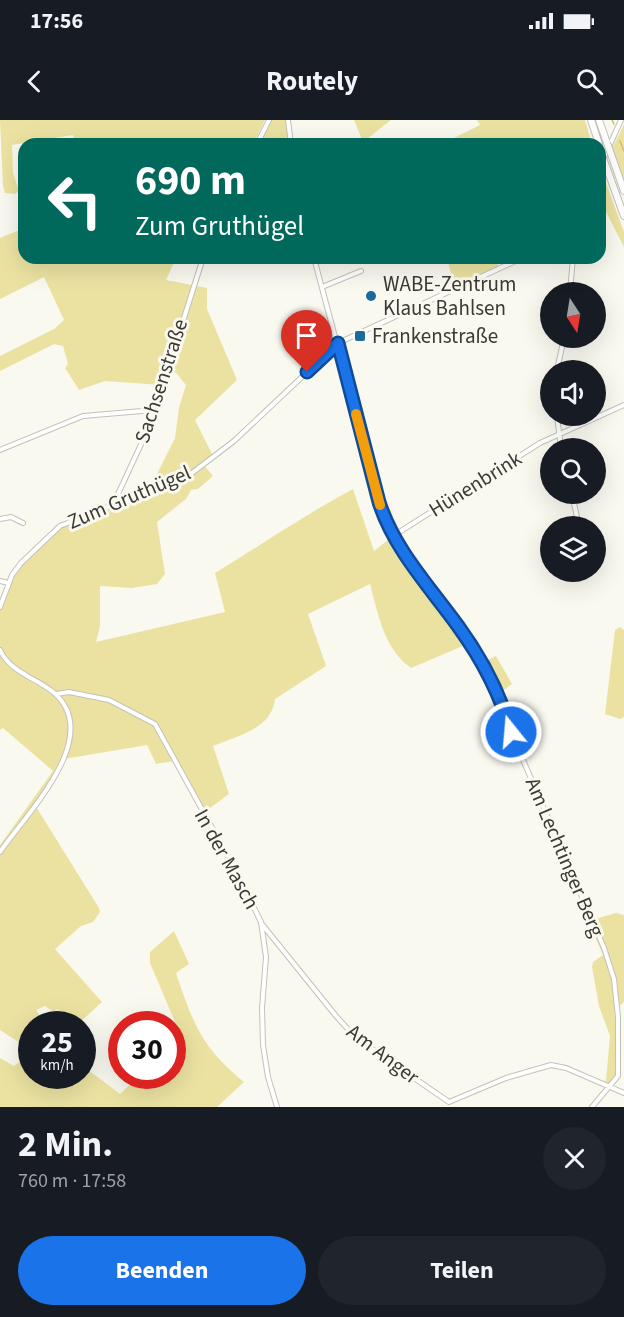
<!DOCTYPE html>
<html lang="de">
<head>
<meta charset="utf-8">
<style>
  :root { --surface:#171b24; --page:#20242c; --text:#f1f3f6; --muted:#9ea1a6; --accent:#1a73e8 }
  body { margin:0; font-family:"Source Sans 3",sans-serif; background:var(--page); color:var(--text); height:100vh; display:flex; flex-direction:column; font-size:22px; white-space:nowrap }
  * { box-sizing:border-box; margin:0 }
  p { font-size:20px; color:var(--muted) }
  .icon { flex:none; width:33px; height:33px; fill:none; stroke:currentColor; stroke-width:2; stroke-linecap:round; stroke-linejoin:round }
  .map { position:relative; height:987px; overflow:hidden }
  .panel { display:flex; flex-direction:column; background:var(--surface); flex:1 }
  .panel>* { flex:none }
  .guide { position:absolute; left:18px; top:18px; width:588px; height:126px; border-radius:18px; box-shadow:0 6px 24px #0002; background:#00695c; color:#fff; overflow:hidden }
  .needle { width:39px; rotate:168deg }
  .buttons { position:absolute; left:540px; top:162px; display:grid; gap:12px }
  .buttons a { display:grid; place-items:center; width:66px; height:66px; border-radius:50%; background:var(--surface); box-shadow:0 6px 24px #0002; font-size:30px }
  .speed { position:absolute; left:18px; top:891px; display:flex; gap:12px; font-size:30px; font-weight:700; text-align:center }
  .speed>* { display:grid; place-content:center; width:78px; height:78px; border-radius:50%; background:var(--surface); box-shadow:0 6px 24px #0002; line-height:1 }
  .speed small { font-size:15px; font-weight:400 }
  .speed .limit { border:9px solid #d22; background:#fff; color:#111 }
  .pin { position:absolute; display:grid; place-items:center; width:51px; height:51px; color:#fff; margin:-62px -26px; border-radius:50% 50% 50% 0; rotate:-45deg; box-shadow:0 0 6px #0007 }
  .pin .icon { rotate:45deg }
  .me { position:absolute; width:66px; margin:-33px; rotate:343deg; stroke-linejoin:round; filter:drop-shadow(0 0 4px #0008) }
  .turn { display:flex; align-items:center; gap:21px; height:126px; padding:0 18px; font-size:27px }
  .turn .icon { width:78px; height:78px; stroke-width:2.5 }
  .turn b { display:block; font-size:42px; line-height:51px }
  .round { display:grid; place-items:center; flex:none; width:63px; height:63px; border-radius:32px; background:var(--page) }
  .summary { display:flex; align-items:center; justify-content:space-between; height:102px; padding:0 18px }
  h1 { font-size:36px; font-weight:700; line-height:45px }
  .action { display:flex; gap:12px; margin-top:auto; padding:12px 18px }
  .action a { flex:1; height:69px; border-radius:36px; background:var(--accent); color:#fff; font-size:24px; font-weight:700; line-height:69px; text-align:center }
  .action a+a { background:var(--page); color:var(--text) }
  .status { display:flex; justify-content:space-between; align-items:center; height:42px; padding:0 30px; background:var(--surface); direction:ltr }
  .status svg { height:16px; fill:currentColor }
  header { display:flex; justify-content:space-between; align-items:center; height:78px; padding:0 18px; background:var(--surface); font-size:27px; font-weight:700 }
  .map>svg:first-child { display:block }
</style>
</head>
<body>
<div class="status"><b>17:56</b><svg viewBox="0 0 49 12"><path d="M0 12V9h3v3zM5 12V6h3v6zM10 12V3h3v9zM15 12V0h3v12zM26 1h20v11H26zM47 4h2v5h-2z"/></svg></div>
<header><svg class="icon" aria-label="back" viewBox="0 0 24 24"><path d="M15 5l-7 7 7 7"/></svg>Routely<svg class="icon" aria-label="search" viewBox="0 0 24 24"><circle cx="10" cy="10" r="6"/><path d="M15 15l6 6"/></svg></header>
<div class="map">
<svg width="624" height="987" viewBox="0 0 624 987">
  <rect width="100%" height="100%" fill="#faf9f0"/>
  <path fill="#ebe2a2" d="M 0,0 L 265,0 L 253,24 L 75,24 L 73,15 L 12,25 L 13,53 L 19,71 L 15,74 L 5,73 L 3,66 Z
    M 269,0 L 288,0 L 291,24 L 256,24 Z
    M 354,0 L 391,0 L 363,22 Z
    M 477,0 L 585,0 L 592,24 L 442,24 L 480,5 Z
    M 624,4 L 624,64 L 612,29 Z
    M 602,52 L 624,112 L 624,127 L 603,86 L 602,76 L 600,75 Z
    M 22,109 L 24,138 L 176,138 L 166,160 L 207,168 L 207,189 L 237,260 L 195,300 L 214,338 L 204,345 L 213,356 L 198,369 L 191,370 L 186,379 L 157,402 L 165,454 L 157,464 L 132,468 L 100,466 L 100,506 L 96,522 L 225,492 L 215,453 C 261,425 306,394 353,369 L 374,431 L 393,416 L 470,523 L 411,548 C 384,529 378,494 370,464 L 308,494 L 326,546 L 275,579 C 272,609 237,616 213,626 L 229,674 L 202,694 L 174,641 L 156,644 L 147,625 L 64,639 L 35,685 L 99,788 L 100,792 L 93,802 L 81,806 L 55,829 L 102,882 L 78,904 L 71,904 L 57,889 L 54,892 L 45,886 L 36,890 L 39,894 L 41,904 L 32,904 L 32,956 L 82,956 L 83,946 L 120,974 L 139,956 L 172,956 L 173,924 L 181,916 L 150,843 L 150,832 L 174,811 L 189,844 L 176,853 C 193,903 201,927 244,962 L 217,987 L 0,987 L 0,938 L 14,946 L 23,939 L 28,940 L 31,930 L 0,910 L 0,725 L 53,651 L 3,608 L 0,610 L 0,487 L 12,455 L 60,406 L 154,369 L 152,364 L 175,318 L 179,288 L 186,265 L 176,253 L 165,253 L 161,265 L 105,261 L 79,270 L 65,248 L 68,244 L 63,226 L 54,224 L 0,251 L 0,236 L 54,209 L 64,200 L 44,157 L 0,179 L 0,118 Z
    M 447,138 L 496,138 L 499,149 L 455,169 Z
    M 620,507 L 624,510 L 624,597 L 620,599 L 605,594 L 615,510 Z
    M 496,536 L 512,564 L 499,574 L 483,542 Z
    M 616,793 L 624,795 L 624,882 L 618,887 L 618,956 L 609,967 L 593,960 L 606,961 L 610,916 L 599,886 L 592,847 L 593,842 L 603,835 L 590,805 L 592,800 Z"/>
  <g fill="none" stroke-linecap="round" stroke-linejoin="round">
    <path stroke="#cec069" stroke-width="1.5" d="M 612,0 L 614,4
      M 620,21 L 624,31"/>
    <g stroke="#c3c2b9" stroke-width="6">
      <path id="minor" d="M 288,0 L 291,24
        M 257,24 L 269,0
        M 600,47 L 621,0
        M 314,138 L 379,382 C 397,438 442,480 474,528 C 491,554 503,582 511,612 L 604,828 L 614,859 L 618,897 L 618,956 L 592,987
        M 322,167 L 361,151
        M 570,172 L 573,138
        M 557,250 L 564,218
        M 557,296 L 561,328
        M 0,330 L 83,296 L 154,290
        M 572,374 L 577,397
        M 116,383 L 118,374 L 150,305 L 203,138
        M 0,399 L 11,397 L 23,403
        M 393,416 L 540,323 L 624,285
        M 0,461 L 8,463
        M 0,487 L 12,455 L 21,443 L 60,406 L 192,353 L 234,321 L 338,223 L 522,138
        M 0,530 C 11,553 35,557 53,572 C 106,616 25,695 0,732
        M 56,574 L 69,572 L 109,580 L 155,604 L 237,753 L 261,802 L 266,837 L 262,888 L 263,925 L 268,957 L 277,987
        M 261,803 L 336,896 L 356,918 L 449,982 L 506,958 L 551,945 L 566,948 L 624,973"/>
    </g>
    <g stroke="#c3c2b9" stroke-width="8">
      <path id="highway" d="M 591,0 L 599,24
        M 599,0 L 607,23
        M 612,37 L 624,71
        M 606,46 L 624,96"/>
    </g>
    <use href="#minor" stroke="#fff" stroke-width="4"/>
    <use href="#highway" stroke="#fff" stroke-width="6"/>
    <g stroke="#c3c2b9" stroke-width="8" stroke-linecap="butt">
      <path id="highway-bridge" d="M 607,23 L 612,37
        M 601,33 L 606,46"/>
    </g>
    <use href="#highway-bridge" stroke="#fff" stroke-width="6"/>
  </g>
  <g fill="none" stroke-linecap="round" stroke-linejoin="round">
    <g stroke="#114b97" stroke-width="15">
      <path id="route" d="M 307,252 L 338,223 L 379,382 C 394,429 429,466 458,506 C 482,539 500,573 511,612"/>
    </g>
    <use href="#route" stroke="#1a73e8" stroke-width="10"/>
    <path stroke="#f59e0b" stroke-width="10" d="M 356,294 L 380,385"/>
  </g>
  <g fill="#1c699c" stroke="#faf9f0" stroke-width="2">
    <circle cx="371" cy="176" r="6"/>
    <rect x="354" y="210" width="12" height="12" rx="3"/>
  </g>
  <g text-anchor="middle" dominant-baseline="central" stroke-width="6" stroke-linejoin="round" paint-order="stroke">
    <g font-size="21" fill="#3b3a37" stroke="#faf9f0" text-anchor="start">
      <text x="383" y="164">WABE-Zentrum<tspan x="383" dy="24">Klaus Bahlsen</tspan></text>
      <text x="372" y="216">Frankenstraße</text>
    </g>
    <g font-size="21" fill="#3b3a37" stroke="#faf9f0">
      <text transform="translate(161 261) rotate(-72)">Sachsenstraße</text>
      <text transform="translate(475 364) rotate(-32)">Hünenbrink</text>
      <text transform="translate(129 377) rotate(-23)">Zum Gruthügel</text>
      <text transform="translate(565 737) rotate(67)">Am Lechtinger Berg</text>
      <text transform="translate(227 739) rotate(61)">In der Masch</text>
      <text transform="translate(383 934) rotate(37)">Am Anger</text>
    </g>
  </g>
</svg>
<div class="buttons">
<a><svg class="needle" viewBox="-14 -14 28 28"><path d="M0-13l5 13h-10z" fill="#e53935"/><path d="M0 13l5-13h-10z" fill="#9ea1a6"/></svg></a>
<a><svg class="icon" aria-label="sound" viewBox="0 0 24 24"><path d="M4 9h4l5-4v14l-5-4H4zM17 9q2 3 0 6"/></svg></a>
<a><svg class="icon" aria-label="search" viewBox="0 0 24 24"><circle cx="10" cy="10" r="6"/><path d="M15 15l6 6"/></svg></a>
<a><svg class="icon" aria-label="layers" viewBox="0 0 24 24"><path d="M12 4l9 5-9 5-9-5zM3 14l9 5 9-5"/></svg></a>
</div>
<div class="speed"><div>25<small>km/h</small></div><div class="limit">30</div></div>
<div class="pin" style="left:307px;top:252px;background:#d93025"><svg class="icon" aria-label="arrive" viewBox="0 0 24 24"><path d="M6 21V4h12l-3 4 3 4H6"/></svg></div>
<svg class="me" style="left:511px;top:612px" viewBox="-20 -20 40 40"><circle r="17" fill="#1a73e8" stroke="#fff" stroke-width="3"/><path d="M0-11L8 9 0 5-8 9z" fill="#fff"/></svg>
<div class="guide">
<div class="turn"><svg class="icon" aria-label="left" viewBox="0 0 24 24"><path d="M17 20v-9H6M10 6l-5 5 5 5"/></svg><div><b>690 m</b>Zum Gruthügel</div></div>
</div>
</div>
<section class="panel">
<div class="summary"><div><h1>2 Min.</h1><p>760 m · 17:58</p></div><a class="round"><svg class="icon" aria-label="close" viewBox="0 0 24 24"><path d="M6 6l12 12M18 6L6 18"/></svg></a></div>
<div class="action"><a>Beenden</a><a>Teilen</a></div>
</section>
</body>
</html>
